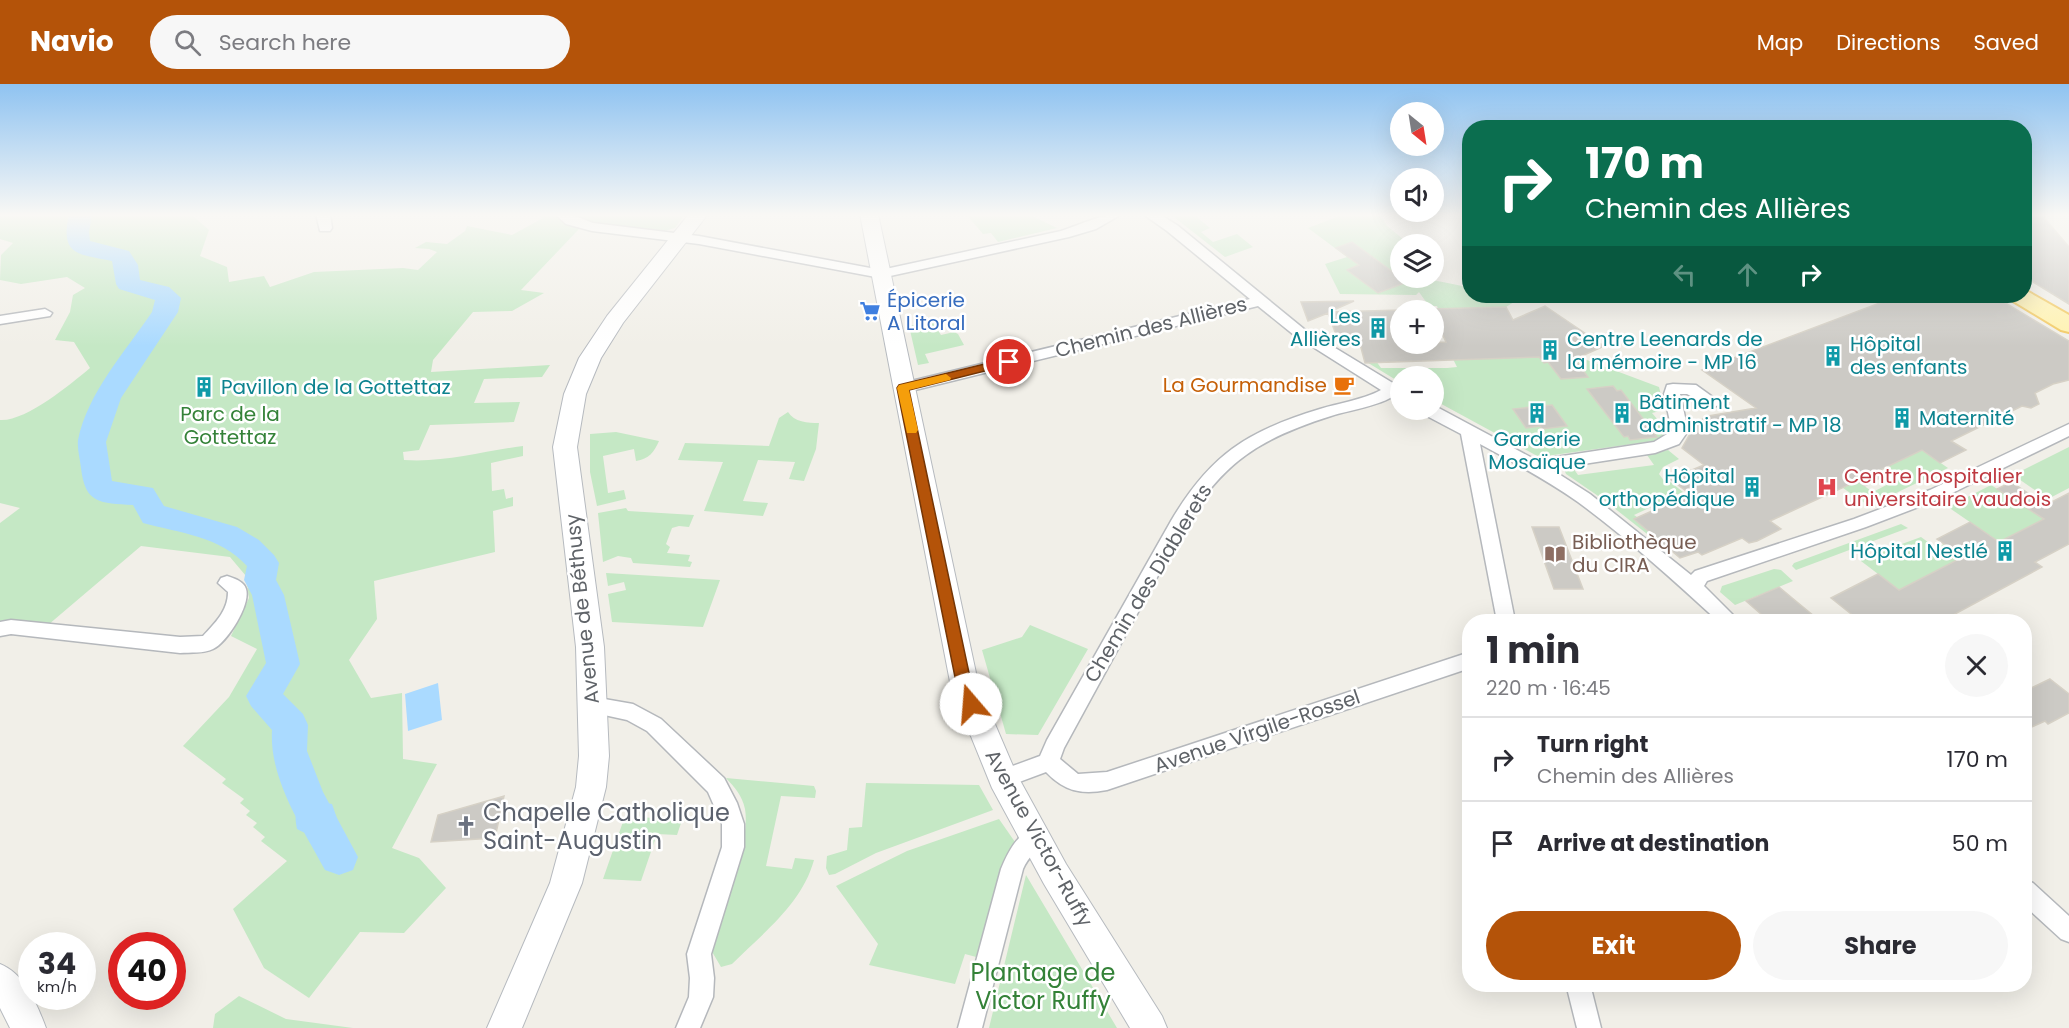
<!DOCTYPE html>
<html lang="en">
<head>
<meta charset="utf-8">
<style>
  :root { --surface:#fff; --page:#f7f7f7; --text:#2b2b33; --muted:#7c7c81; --line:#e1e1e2; --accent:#b45309 }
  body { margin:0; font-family:Poppins,sans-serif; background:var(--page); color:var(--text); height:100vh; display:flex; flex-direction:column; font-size:22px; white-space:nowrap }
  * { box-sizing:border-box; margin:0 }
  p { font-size:20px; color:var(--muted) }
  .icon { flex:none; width:33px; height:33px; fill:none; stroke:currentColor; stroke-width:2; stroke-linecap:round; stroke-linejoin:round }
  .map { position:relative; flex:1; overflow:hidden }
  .details { position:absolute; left:1462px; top:530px; width:570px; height:378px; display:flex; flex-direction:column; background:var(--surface); border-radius:24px; box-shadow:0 6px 24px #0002 }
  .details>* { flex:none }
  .banner { position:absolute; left:1462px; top:36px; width:570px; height:183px; border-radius:24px; box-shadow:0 6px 24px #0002; background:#0b6e4f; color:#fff; overflow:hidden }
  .needle { width:39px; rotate:150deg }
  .controls { position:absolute; left:1390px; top:18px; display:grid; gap:12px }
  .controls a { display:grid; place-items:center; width:54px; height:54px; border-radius:50%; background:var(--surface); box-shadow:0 6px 24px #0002; font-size:30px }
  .speed { position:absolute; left:18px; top:848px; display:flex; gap:12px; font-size:30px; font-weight:700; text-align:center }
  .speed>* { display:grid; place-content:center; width:78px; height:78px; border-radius:50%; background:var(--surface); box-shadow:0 6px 24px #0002; line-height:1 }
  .speed small { font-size:15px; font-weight:400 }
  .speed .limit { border:9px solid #d22; background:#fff; color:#111 }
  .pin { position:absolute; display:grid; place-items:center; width:51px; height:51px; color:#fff; margin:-26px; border:3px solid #fff; border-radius:50%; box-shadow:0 2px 6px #0007 }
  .me { position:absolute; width:66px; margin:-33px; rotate:342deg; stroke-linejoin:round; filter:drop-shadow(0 0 4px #0008) }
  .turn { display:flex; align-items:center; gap:21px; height:126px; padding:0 24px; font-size:27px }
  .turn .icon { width:78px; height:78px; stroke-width:2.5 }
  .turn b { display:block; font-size:42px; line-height:51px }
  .lanes { display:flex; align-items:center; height:57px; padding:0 24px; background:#0003; justify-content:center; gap:30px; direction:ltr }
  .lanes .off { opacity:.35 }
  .round { display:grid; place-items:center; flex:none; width:63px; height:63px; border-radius:32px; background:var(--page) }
  .overview { display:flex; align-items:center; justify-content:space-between; height:102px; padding:0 24px }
  h1 { font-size:36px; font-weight:700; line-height:45px }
  .cta { display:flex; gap:12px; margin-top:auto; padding:12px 24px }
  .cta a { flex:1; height:69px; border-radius:36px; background:var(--accent); color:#fff; font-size:24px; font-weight:700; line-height:69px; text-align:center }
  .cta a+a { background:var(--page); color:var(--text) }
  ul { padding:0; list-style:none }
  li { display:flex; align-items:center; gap:18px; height:84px; padding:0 24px; border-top:2px solid var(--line) }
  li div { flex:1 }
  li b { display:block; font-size:22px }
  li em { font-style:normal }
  header { display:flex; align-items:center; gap:36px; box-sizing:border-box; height:84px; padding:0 30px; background:var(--accent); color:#fff }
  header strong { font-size:28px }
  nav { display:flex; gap:33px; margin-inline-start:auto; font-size:21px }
  .search { width:420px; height:54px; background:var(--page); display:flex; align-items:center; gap:15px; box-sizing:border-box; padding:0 21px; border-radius:33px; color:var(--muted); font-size:22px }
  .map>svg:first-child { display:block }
</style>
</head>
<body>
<header>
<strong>Navio</strong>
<div class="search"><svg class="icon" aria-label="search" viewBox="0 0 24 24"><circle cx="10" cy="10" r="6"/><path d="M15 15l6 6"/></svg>Search here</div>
<nav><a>Map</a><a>Directions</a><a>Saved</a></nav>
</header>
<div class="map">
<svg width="2069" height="944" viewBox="0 0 2069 944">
  <rect width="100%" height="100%" fill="#f1efe8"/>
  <path fill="#c5e8c5" d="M 0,130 L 191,130 L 209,146 L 200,172 L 227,183 L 229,198 L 264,192 L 270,203 L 314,188 L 403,184 L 418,186 L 437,168 L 429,165 L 415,164 L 426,158 L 447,160 L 465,147 L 467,142 L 512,151 L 543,134 L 541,133 C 553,126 567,141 579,145 L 521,206 L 544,209 L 512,227 L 473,228 L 433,276 L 431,288 L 550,281 L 542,293 L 484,295 L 474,319 L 520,318 L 514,338 L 430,341 L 419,366 L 403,368 L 404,376 C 444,379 483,367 523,362 L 523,372 L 491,379 L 492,407 L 504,405 L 506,415 L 513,413 L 513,422 L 493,427 L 495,468 L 374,497 L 377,535 L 349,576 L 371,614 L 402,609 L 403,675 L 437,680 L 392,764 L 419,774 L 446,804 L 404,849 L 360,848 L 309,914 L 264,884 L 233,825 L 287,777 L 261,757 L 265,753 L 253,743 L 257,739 L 246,731 L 250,727 L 240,719 L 244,715 L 222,699 L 226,695 L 183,662 L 229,613 L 257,565 L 231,552 L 249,514 L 246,492 L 230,473 L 141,462 L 48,541 L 0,540 L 0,439 L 20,424 L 0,419 L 0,336 C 25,338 71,300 90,284 L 74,258 L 55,256 L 70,228 L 73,211 L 85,204 L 67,193 L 21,200 L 0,196 L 1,171 L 13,159 L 0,155 Z
    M 575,130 L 685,130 L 675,144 L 664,147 L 595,139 Z
    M 966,130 L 1028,130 L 1057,144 L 998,158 L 991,149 L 983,150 Z
    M 1170,130 L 1193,130 L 1210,144 L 1201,148 L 1213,158 L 1237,150 L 1253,163 L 1225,173 Z
    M 1345,130 L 1380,130 L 1387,142 L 1408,159 L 1401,160 L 1401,194 C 1425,194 1446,198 1470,204 L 1470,212 L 1504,212 L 1475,215 L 1479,218 L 1514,218 L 1506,223 L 1490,224 L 1519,248 L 1442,250 L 1434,233 L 1434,226 L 1430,225 L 1438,225 L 1437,222 L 1429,222 L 1419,208 L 1416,211 L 1340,210 L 1325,180 L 1347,173 L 1308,144 Z
    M 932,237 L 941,251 L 954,248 L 958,250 L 964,261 L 925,270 L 929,279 L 918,281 L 909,242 Z
    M 1539,272 L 1544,279 L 1548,278 L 1561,295 L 1587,292 L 1572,274 L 1579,273 L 1659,303 L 1661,311 L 1650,313 L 1660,327 L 1652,329 L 1664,343 L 1675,342 C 1670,351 1663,354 1654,357 L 1539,373 L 1434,316 L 1434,292 L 1401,292 L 1401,299 L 1365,277 L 1376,277 L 1381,284 L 1447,284 L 1457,283 L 1453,275 Z
    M 788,328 C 794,338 808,339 819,339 L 816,365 L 804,397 L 789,395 L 795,378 L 758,376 L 743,417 L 768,419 L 763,432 L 704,427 L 723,378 L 678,376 L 685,359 L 769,362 L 779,334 Z
    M 616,348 L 659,357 C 654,368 649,375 636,377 L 634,365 L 603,372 L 608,409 L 624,406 L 626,415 L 597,422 L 590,388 L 590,350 Z
    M 2069,363 L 2069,404 L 2048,415 L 2013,391 Z
    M 1668,366 L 1679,375 L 1663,383 L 1659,390 L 1665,398 L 1669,397 L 1683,408 L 1634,431 L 1637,433 L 1634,435 L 1662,459 L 1656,457 L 1604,416 L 1566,390 L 1564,385 L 1571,381 L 1578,391 L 1654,381 L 1647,371 Z
    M 1922,366 L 1948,384 L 1869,422 L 1843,404 L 1857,397 L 1873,408 L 1900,394 L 1885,383 Z
    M 1991,401 L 2044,435 L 1999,458 L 1948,423 Z
    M 626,424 L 628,427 L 694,431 L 689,443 L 679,442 L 672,444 L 666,460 L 670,463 L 667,469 L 690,471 L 688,477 L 692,478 L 690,483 L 633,479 L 631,474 L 618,472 L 603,478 L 598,429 Z
    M 1901,440 L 1908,444 L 1796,486 L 1792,482 L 1794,479 Z
    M 1921,453 L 1936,464 L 1944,460 L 1963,473 L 1899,506 L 1861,477 L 1861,475 Z
    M 1774,485 L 1781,486 L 1793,497 L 1735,521 L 1720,508 L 1722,502 Z
    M 606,489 L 720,496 L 703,543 L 612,538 L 608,510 L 626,506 L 624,498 L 608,502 Z
    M 1030,541 L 1088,565 L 1038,651 L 1006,650 L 982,566 L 1022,553 Z
    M 726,694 L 814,702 L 816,707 L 815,714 L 781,712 L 766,782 L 792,785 L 795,774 L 814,776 C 802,820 763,849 732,880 L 721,883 L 711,866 C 722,832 751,758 745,725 C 742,711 735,704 726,694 Z
    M 866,699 L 979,701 L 993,726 L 876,769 L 835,790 L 829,791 L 826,784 L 827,772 L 847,766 L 849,744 L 862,743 Z
    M 625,732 L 682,736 L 677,751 L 657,750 L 641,797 L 603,795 Z
    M 999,735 L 1015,758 L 980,874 L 965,870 L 955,900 L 869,881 L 878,860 L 836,802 L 907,767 Z
    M 1026,791 L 1117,944 L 989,944 Z
    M 239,912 L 286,935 L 353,944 L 213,944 L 215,930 Z"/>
  <path fill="#aadaff" d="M 438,599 L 442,636 L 408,647 L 405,610 Z
    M 307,715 L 332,720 L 340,743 C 323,756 316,755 297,745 C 294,730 295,725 307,715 Z"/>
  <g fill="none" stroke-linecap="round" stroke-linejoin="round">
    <path fill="#aadaff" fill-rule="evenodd" d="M 69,130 L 92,130 L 89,148 L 90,157 L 129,167 L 138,181 L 140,196 L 169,203 L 181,214 L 178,228 L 121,314 L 106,358 L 112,397 L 153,404 L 164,422 L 237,443 L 259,456 L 274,471 L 279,479 L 276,496 L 284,511 L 300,580 L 283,610 L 303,630 L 308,641 L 307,667 L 323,708 L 358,773 L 353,786 L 339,791 L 325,786 C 302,743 269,695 272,646 L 251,622 L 246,612 L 266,579 L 252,511 L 244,496 L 247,482 C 220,452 179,449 143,439 L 133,421 C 100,419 85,420 81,384 C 80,375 77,364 78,356 C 88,308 125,268 152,228 L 155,216 L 119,205 L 116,200 L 112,177 C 77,170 60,171 69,130 Z"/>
  </g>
  <path fill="#cccac5" stroke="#d6d1c6" stroke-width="1.5" d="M 2025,130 L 2041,130 L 2069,163 L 2069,220 L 2025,193 Z
    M 1352,158 L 1401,194 L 1407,198 L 1378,209 L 1347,186 L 1359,181 L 1336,164 Z
    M 1898,212 L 1905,216 L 1919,212 L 1994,212 L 2069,257 L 2069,296 L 2053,300 L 2035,309 L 2039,320 L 2031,324 L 2022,322 L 1951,357 L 1966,366 L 1940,379 L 1922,366 L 1876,388 L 1879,389 L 1875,391 L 1880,394 L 1865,402 L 1857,397 L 1770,437 L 1781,445 L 1757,457 L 1749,459 L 1742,454 L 1702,471 L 1698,468 L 1680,474 L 1634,435 L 1690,410 L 1670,395 L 1704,381 L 1682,364 L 1696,339 L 1708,332 L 1756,324 L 1702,286 Z
    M 1354,217 L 1329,228 L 1401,226 L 1401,260 L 1446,258 L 1434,233 L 1434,226 L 1430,225 L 1506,223 L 1513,236 L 1545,222 L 1604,262 L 1575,275 L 1588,293 L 1561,295 L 1548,278 L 1544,279 L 1539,273 L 1365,279 L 1359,256 L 1338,256 L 1328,229 L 1308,237 L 1301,218 Z
    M 1613,302 L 1617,307 L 1621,306 L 1657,353 L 1630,356 L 1628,352 L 1624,353 L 1587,305 Z
    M 1552,321 L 1567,342 L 1542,345 L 1540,342 L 1526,344 L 1513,325 Z
    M 2011,398 L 2046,421 L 2069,409 L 2069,460 L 2035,478 L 2042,483 L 1942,537 L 1860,537 L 1831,514 L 1878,490 L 1899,506 L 1963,473 L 1937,455 L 1970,438 L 1999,458 L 2044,435 L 1997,405 Z
    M 1532,443 L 1559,443 L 1583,505 L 1554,505 Z
    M 1779,503 L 1797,518 L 1820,537 L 1769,537 L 1746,517 Z
    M 2050,595 L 2069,610 L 2069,629 L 2048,640 L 2045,637 L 2025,646 L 2025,607 Z
    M 504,712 L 495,754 L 431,758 L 438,731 Z"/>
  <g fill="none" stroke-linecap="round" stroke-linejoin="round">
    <g stroke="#b5b8bc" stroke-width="3">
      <path id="street" d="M 316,130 L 330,130 L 332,144 L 330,147 L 320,147 Z
        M 555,130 L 570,130 L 593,139 L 699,152 L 881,186 L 1061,147 C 1082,140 1101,130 1122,130 L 1096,145 L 1069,153 L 881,194 L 699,160 L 592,147 L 566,140 Z
        M 1143,130 L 1159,130 L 1177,141 L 1304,245 L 1401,304 L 1401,316 L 1392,313 C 1375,323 1350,326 1331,332 C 1261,354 1222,378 1185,442 L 1064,664 L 1060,675 L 1078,690 L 1107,688 L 1470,568 L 1470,584 L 1107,706 C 1081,711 1064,707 1046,688 L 1003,704 L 996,702 L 992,695 L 996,688 L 1040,672 L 1047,656 L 1171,437 C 1210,371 1247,347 1320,325 C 1339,319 1363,316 1381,306 L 1294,251 L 1258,222 L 903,309 L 897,308 L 895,304 L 903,299 L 1250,215 L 1167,147 Z
        M 45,225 L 52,229 L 50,232 L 0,240 L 0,232 Z
        M 1673,300 L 1696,301 L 1721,319 L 1713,324 L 1687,310 L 1680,310 L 1688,347 L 1679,360 L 1655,369 L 1551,385 L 1590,410 L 1691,491 L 1695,487 L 1854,435 L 1930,406 L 2069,340 L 2069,352 L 1942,414 L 1866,443 L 1707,497 L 1704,502 L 1739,537 L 1718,537 C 1673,496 1627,454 1578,418 C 1547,396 1513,378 1480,360 L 1515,537 L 1497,537 L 1461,350 L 1423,330 L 1421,326 L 1434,326 L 1435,322 L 1536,376 L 1654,358 L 1672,347 L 1664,310 L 1667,301 Z
        M 227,492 C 233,494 244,497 246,505 C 251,521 227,558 213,565 C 204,570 190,568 180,569 L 11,550 L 0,552 L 0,538 L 11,536 L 180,553 L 203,552 C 215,539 228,527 228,508 L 218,499 L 221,494 Z
        M 593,613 L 633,620 L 661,635 L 724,694 L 737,719 L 744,740 L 744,763 L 711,870 L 714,894 L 713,913 L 700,944 L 676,944 L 689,913 L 690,894 L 687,870 L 722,763 L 722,740 L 708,708 L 647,647 L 627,636 L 586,627 L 583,621 L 586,615 Z
        M 1035,743 L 1043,746 L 1046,753 C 1040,765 1028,772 1023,785 L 982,944 L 958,944 L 1001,785 C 1008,768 1017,750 1035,743 Z
        M 2025,796 L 2033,799 L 2069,832 L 2069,858 L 2061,855 L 2025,822 Z
        M 1566,900 L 1590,900 L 1601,944 L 1577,944 Z"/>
    </g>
    <g stroke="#b6babf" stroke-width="2">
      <path id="secondary" d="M 689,130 L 708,130 L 623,239 L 601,274 L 586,310 L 577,363 L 604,563 L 609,672 L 606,703 L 582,799 L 522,944 L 487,944 L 550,799 L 576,703 L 579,672 L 576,563 L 553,363 L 564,310 L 579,274 L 607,232 Z
        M 860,130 L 878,130 L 979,603 L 1016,689 L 1066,780 L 1162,932 L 1167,944 L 1130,944 L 1044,800 L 992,704 L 951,603 Z
        M 0,880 C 25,890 37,920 46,944 L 10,944 L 0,924 Z"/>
    </g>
    <g stroke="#f2c960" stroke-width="4">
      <path id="primary" d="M 2025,206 L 2069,231 L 2069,248 L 2061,246 L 2013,217 L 2010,212 L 2025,212 Z"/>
    </g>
    <use href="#street" fill="#fff" fill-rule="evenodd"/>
    <use href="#secondary" fill="#fff" fill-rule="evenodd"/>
    <use href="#primary" fill="#fff2af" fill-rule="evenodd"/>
  </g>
  <linearGradient id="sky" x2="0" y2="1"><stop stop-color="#8fc3f1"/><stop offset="0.5" stop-color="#f9f8f5"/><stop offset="1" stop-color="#f9f8f5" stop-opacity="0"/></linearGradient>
  <rect width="2069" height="262" fill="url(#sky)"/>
  <path fill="#b45309" stroke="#753606" stroke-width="1.5" d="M 1009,274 L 1013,275 L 1013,280 L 909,306 L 972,603 L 979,620 L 977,625 L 971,626 L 966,625 L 957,603 L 897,304 L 899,301 Z"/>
  <path fill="#f59e0b" d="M 946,290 L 951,294 L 950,296 L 909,306 L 918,346 L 916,349 L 907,349 L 897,304 L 899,301 Z"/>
  <defs>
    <g id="supermarket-bare" transform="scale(1.62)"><path d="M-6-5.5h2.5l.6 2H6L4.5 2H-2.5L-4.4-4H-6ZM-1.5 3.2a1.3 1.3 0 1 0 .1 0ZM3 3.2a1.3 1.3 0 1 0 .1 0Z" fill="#3f7fe0" stroke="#fff" stroke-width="2.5" paint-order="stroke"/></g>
    <g id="building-bare" transform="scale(1.62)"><path d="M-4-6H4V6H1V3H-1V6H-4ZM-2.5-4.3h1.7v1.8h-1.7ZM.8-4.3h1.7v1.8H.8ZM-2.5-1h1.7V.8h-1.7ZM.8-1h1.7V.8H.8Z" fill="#0f9aa8" stroke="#fff" stroke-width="2.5" paint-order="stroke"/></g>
    <g id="cafe-bare" transform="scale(1.62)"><path d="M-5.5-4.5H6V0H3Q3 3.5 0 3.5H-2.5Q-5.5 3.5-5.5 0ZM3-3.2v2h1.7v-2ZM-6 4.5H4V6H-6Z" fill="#e8710a" stroke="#fff" stroke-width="2.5" paint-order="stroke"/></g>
    <g id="hospital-bare" transform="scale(1.62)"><path d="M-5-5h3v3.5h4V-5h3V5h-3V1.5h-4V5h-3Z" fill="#e0444e" stroke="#fff" stroke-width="2.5" paint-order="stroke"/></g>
    <g id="library-bare" transform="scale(1.62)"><path d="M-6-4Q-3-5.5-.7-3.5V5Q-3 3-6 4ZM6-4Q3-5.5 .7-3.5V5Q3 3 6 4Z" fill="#8d6e63" stroke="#fff" stroke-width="2.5" paint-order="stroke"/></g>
    <g id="church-bare" transform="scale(1.62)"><path d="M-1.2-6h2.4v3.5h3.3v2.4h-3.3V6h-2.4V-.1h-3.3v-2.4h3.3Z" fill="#6b7280" stroke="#fff" stroke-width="2.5" paint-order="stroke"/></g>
  </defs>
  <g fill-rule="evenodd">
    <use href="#supermarket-bare" x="870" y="227"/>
    <use href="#building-bare" x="1378" y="244"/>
    <use href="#building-bare" x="1550" y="266"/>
    <use href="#building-bare" x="1833" y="272"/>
    <use href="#cafe-bare" x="1344" y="301"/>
    <use href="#building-bare" x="204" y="303"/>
    <use href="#building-bare" x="1537" y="329"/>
    <use href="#building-bare" x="1622" y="329"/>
    <use href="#building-bare" x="1902" y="334"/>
    <use href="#building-bare" x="1752" y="403"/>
    <use href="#hospital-bare" x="1827" y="403"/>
    <use href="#building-bare" x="2005" y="467"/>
    <use href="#library-bare" x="1555" y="470"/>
    <use href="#church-bare" x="466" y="742"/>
  </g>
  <g text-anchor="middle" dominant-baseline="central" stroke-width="5" stroke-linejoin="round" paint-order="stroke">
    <g font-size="20" fill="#366cbe" stroke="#fff" text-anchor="start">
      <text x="887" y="216">Épicerie<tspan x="887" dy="23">A Litoral</tspan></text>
    </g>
    <g font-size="20" fill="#0d838f" stroke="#fff" text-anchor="start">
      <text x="1361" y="232" text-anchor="end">Les<tspan x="1361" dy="23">Allières</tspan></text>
      <text x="1567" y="255">Centre Leenards de<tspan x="1567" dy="23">la mémoire - MP 16</tspan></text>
      <text x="1850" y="260">Hôpital<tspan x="1850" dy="23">des enfants</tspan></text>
      <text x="221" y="303">Pavillon de la Gottettaz</text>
      <text x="1639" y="318">Bâtiment<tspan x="1639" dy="23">administratif - MP 18</tspan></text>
      <text x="1919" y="334">Maternité</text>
      <text x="1537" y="355" text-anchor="middle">Garderie<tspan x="1537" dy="23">Mosaïque</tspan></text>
      <text x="1735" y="392" text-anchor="end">Hôpital<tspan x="1735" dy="23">orthopédique</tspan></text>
      <text x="1988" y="467" text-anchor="end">Hôpital Nestlé</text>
    </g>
    <g font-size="20" fill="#5f6368" stroke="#fff">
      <text transform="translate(1151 243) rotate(-14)">Chemin des Allières</text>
      <text transform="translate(1148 499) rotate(-59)">Chemin des Diablerets</text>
      <text transform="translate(582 525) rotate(-96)">Avenue de Béthusy</text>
      <text transform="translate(1257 647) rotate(-19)">Avenue Virgile-Rossel</text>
      <text transform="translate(1039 754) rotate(61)">Avenue Victor-Ruffy</text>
    </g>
    <g font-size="20" fill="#c56008" stroke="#fff" text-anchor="end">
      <text x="1327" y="301">La Gourmandise</text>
    </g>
    <g font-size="20" fill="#348238" stroke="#fff">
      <text x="230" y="330">Parc de la<tspan x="230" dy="23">Gottettaz</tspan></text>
    </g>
    <g font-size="20" fill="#be3a42" stroke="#fff" text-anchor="start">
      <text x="1844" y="392">Centre hospitalier<tspan x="1844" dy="23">universitaire vaudois</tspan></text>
    </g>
    <g font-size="20" fill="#785e54" stroke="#fff" text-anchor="start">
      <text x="1572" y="458">Bibliothèque<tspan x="1572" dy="23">du CIRA</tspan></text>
    </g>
    <g font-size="24" fill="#5b616d" stroke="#fff" text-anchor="start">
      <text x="483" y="728">Chapelle Catholique<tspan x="483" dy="28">Saint-Augustin</tspan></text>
    </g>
    <g font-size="24" fill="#348238" stroke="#fff">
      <text x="1043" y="888">Plantage de<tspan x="1043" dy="28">Victor Ruffy</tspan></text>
    </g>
  </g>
</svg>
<div class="controls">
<a><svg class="needle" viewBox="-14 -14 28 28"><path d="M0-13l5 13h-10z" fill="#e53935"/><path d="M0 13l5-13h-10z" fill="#7c7c81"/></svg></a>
<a><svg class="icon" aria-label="sound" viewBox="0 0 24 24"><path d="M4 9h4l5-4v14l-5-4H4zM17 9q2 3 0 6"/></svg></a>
<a><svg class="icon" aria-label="layers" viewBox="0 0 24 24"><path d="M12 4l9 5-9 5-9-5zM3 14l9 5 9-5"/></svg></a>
<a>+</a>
<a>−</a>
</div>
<div class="speed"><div>34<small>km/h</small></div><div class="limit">40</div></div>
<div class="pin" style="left:1009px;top:278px;background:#d93025"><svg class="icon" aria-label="arrive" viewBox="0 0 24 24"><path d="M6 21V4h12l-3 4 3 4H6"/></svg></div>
<svg class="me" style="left:971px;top:620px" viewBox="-20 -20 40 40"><circle r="19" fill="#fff"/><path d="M0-13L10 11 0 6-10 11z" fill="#b45309"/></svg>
<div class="banner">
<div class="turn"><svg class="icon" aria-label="right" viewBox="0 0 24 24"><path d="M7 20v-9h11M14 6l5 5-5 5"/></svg><div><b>170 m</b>Chemin des Allières</div></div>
<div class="lanes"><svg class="icon off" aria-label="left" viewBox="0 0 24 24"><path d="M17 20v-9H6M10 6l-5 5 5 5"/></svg><svg class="icon off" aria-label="ahead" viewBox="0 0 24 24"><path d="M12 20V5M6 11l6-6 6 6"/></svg><svg class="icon" aria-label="right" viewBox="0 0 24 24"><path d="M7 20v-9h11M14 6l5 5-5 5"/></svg></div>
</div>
<section class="details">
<div class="overview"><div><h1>1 min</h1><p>220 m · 16:45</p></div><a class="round"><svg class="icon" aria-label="close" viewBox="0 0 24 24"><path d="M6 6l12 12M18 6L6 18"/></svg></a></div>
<ul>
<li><svg class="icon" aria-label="right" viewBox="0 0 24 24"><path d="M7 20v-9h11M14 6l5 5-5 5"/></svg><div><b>Turn right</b><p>Chemin des Allières</p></div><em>170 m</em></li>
<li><svg class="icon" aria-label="arrive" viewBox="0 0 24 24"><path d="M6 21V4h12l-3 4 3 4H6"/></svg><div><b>Arrive at destination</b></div><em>50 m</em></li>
</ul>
<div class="cta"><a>Exit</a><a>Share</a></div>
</section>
</div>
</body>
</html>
